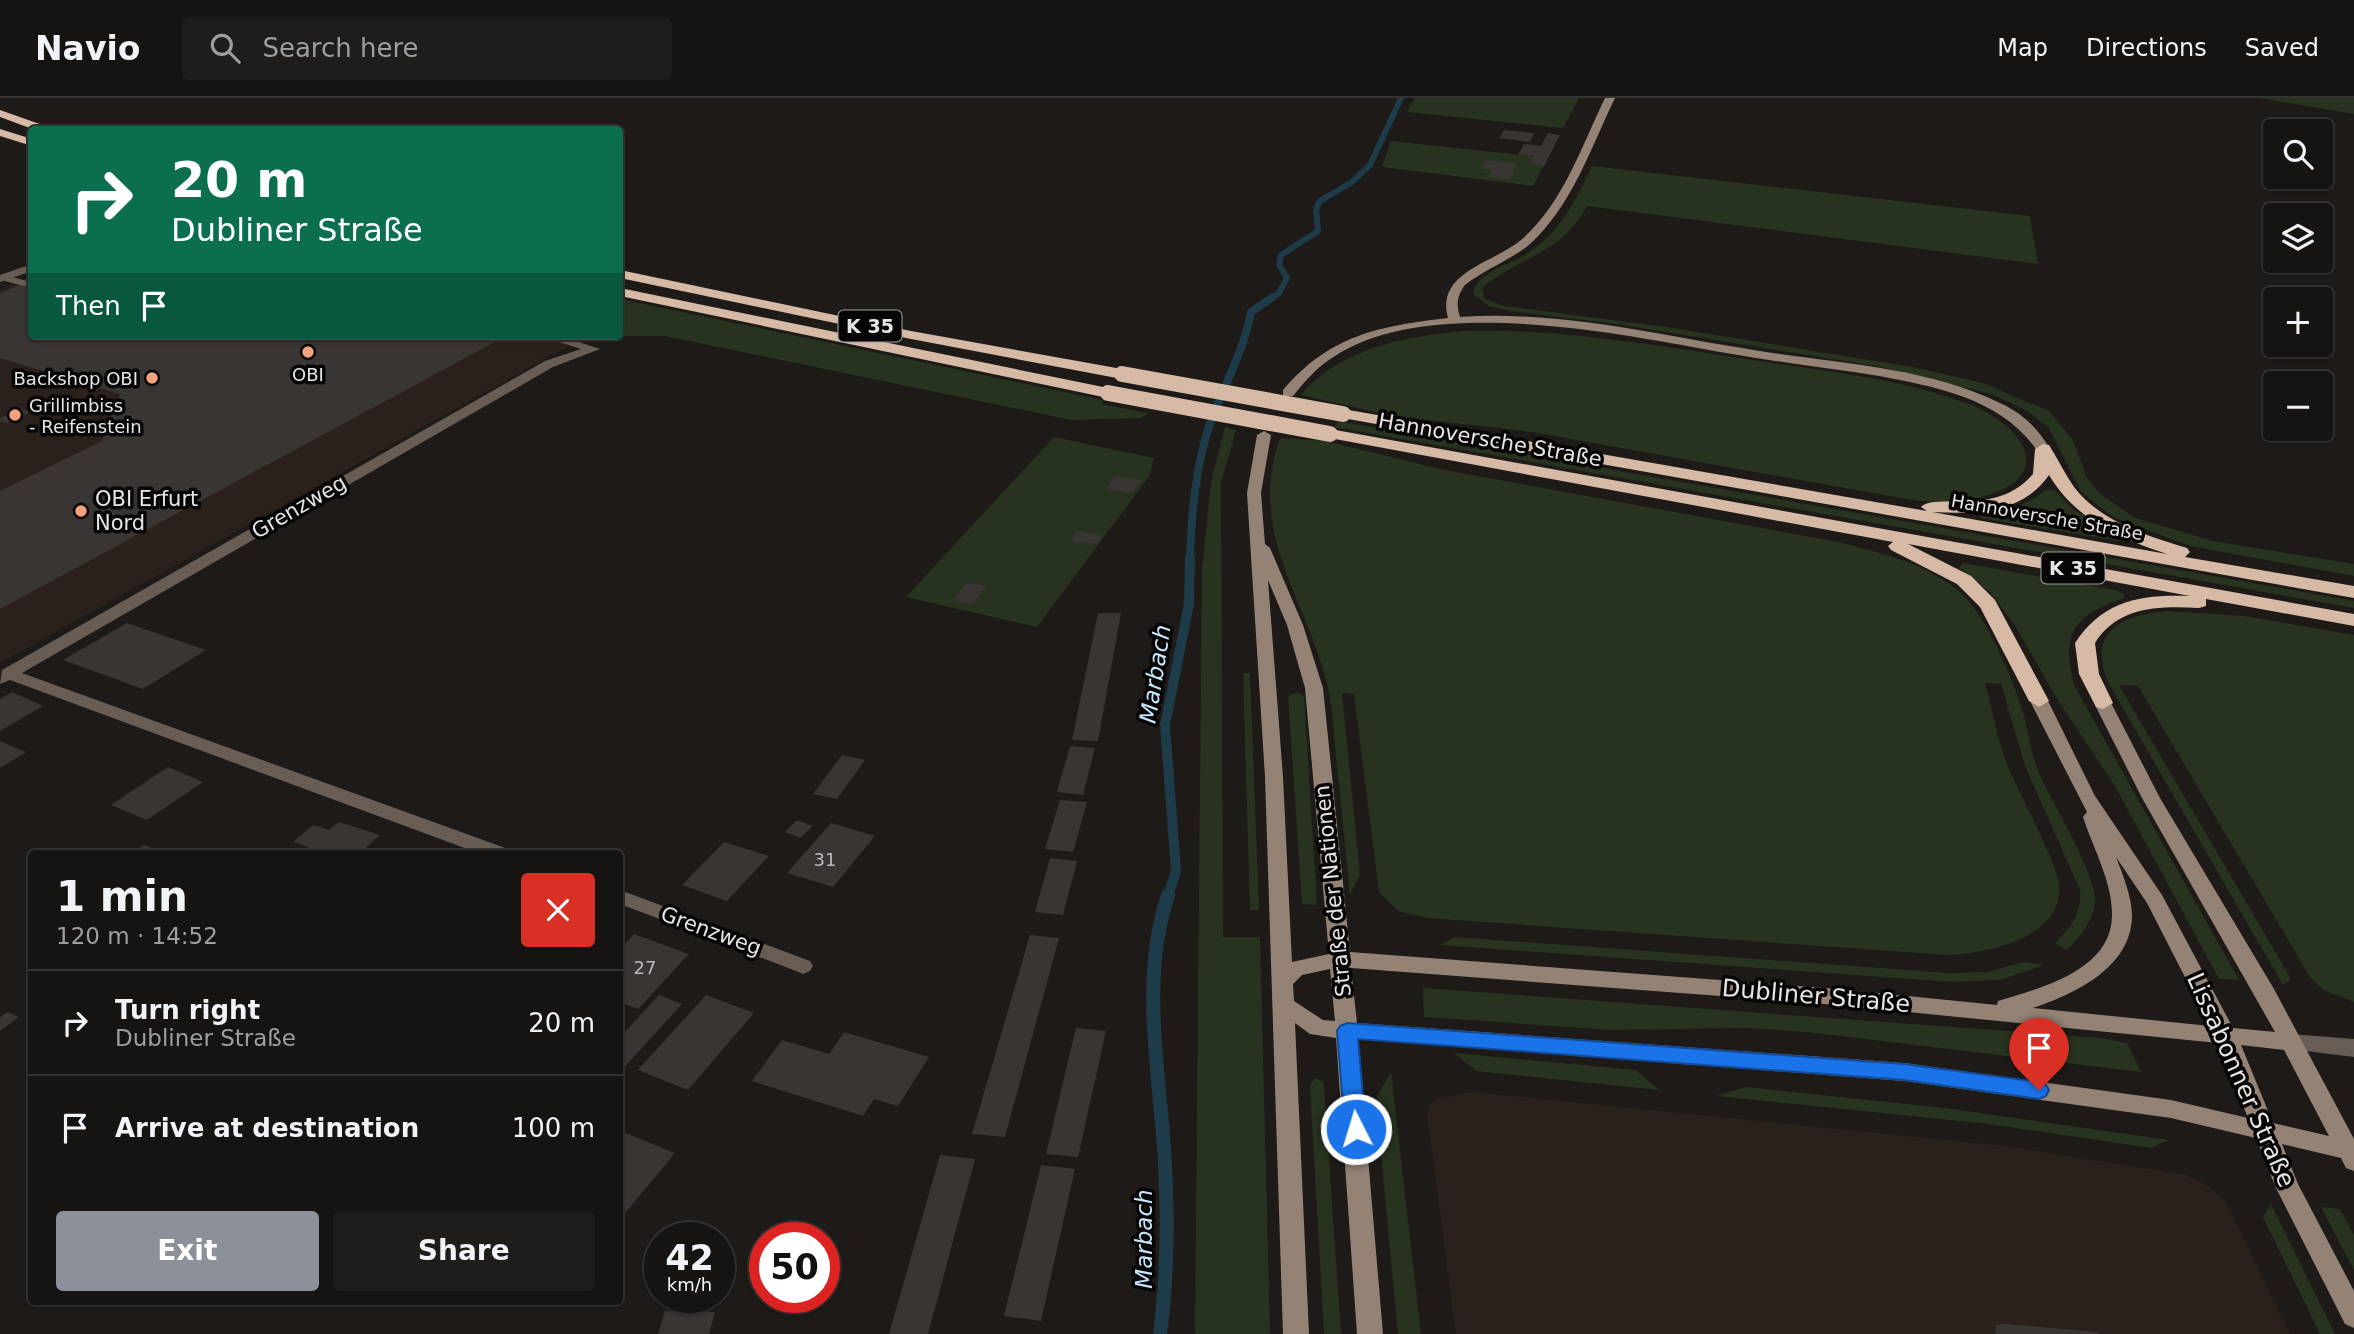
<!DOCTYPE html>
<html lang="en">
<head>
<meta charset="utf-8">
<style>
  :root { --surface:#161412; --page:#1f1d1b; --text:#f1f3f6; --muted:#9e9e9f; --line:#353332; --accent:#8c9099 }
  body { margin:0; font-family:"DejaVu Sans",sans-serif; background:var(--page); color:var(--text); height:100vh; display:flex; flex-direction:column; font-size:26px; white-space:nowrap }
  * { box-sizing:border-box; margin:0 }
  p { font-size:23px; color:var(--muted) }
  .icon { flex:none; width:38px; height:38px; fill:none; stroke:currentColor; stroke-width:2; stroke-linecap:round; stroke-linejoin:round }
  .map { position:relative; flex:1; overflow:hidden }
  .side { position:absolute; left:28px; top:752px; width:595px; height:455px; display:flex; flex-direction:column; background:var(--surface); border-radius:7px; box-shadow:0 2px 5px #0004,0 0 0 2px var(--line) }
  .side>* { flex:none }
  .banner { position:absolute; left:28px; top:28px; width:595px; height:214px; border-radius:7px; box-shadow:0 2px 5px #0004,0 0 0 2px var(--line); background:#0b6e4f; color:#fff; overflow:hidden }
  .fabs { position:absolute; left:2263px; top:21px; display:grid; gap:14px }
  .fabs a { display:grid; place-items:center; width:70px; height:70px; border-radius:7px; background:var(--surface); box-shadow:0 2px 5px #0004,0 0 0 2px var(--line); font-size:35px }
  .speed { position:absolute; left:644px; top:1124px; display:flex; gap:14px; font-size:35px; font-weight:700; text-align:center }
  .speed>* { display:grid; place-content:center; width:91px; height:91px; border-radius:50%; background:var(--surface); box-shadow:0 2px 5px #0004,0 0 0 2px var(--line); line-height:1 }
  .speed small { font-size:18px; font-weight:400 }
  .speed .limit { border:10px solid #d22; background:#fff; color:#111 }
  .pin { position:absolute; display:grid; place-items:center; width:60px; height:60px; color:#fff; margin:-72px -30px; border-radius:50% 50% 50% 0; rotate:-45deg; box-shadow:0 0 7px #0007 }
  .pin .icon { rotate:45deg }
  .me { position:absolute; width:77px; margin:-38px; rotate:355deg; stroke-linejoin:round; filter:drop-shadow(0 0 5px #0008) }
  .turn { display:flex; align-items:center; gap:24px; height:147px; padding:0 28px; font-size:32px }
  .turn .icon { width:91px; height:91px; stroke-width:2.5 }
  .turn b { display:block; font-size:49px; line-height:60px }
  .then { display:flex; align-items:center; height:66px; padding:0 28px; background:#0003; gap:14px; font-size:26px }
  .round { display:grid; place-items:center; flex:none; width:74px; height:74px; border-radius:7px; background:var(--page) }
  .summary { display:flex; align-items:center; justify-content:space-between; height:119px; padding:0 28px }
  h1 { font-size:42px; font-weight:600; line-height:52px }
  .cta { display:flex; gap:14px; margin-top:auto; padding:14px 28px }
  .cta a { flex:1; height:80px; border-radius:7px; background:var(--accent); color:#fff; font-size:28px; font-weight:600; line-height:80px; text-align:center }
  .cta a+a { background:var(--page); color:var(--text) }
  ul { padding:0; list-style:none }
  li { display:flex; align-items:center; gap:21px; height:105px; padding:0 28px; border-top:2px solid var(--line) }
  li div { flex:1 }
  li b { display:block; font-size:26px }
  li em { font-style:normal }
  header { display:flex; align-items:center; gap:42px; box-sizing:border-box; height:98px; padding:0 35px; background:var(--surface); border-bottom:2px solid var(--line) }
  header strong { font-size:33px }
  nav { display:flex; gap:38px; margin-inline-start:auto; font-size:24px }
  .search { width:490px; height:63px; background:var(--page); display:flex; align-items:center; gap:18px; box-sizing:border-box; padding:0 24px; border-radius:7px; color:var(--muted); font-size:26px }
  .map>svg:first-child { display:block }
</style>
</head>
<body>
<header>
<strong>Navio</strong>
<div class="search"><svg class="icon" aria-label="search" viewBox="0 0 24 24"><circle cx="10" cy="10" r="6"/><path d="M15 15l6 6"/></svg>Search here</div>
<nav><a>Map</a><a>Directions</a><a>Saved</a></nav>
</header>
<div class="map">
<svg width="2354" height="1236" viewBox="0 0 2354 1236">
  <rect width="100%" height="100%" fill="#1d1a18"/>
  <path fill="#2a211c" d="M 31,179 L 32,238 L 586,238 L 0,565 L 0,191 Z
    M 1473,994 L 2006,1048 L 2187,1077 L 2210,1089 L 2226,1104 L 2290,1236 L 1456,1236 L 1427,1015 L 1429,1008 L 1438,1000 Z"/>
  <path fill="#27331e" d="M 1415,0 L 1579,0 L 1563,30 L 1407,14 Z
    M 2259,0 L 2354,0 L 2354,16 Z
    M 1391,43 L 1548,60 L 1533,88 L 1382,69 Z
    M 1592,68 L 2030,118 L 2038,166 L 1587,108 C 1561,155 1528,156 1488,185 L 1482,190 L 1485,201 L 1504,208 L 1666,229 L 1913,269 L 1983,285 L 2049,313 L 2073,342 L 2086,378 L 2099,395 L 2135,420 L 2213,443 L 2354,466 L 2354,478 L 2190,448 L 2113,419 L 2081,394 L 2049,330 L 2026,312 L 1991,296 L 1876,268 L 1616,226 L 1511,213 L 1489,208 L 1473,196 C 1475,174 1513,166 1528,155 C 1561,133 1576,102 1592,68 Z
    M 620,201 L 1103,302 L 1101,306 L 1148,315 L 1141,320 L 1071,322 L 665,238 L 620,238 Z
    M 1464,233 C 1561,230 1658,248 1753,262 C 1824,273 1899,280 1966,305 C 2017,323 2062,375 1985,398 C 1962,406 1936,404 1912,402 L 1532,334 L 1393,318 L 1301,297 C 1339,250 1408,238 1464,233 Z
    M 1338,323 L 2354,503 L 2354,510 L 1334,329 Z
    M 1225,329 L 1236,332 L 1221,385 L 1223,839 L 1260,839 L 1270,1236 L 1195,1236 L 1202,471 L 1211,384 Z
    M 1054,339 L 1154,360 L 1150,377 L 1037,529 L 906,499 Z
    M 1280,340 L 1326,343 L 1440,371 L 1838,444 C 1881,455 1927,465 1961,495 C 1988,520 2014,583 2024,618 C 2029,638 2031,656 2039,675 C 2052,705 2095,773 2095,802 C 2094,821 2080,841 2066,852 L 2055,845 C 2070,831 2082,814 2080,792 L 2025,668 L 2001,586 L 1985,585 C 1993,612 1997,642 2008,668 C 2019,697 2056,761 2059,787 C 2064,840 1986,856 1948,857 L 1427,820 L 1398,813 L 1379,794 L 1354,596 L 1342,595 L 1360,777 L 1350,796 C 1345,750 1341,704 1336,658 C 1334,637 1333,615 1329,594 C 1309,502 1246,439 1280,340 Z
    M 2046,391 L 2054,392 L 2074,412 L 2125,440 L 2125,444 L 1980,420 L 1981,417 L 2014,410 L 2037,399 Z
    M 1963,465 L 2115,492 L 2124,496 L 2124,500 C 2073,518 2061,534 2074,587 L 2239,882 L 2219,881 L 2115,688 L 2059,604 L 2014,526 L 1990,494 L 1959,470 Z
    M 2167,513 L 2244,518 L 2354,537 L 2354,904 L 2323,892 L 2310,879 L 2138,588 L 2119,587 L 2291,881 L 2283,887 L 2109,586 C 2086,534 2121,517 2167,513 Z
    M 1243,575 L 1250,575 L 1259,812 L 1250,812 Z
    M 1298,594 L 1304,598 L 1317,807 L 1302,806 L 1288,598 Z
    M 1455,839 L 1949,875 L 1988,874 L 2023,864 L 2044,867 L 2000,882 L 1953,884 L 1440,847 Z
    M 1423,890 L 2101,940 L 2127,945 L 2141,974 L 1807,934 L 1745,930 L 1612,932 L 1424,919 Z
    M 1454,955 L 1636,972 L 1659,992 L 1476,973 Z
    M 1391,974 L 1421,1236 L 1398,1236 L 1377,1014 L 1377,998 Z
    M 1315,980 L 1323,984 L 1324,988 L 1341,1236 L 1324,1236 L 1310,988 Z
    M 1746,989 L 1945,1010 L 2169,1042 L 2151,1050 L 1989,1026 L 1716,998 Z
    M 2271,1106 L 2335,1236 L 2320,1236 L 2263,1119 Z
    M 2321,1109 L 2340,1111 L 2354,1137 L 2354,1172 Z"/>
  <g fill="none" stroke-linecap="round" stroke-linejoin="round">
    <path stroke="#1e3b49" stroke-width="6" d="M 1270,201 L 1279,195 L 1287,180 L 1279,167 L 1281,157 L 1318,133 L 1316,111 L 1320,103 L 1352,84 L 1370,67 L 1401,0"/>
    <path stroke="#1e3b49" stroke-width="8" d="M 1190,461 C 1191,423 1195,379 1205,342 C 1217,298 1243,259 1251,214 L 1273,199"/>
    <path stroke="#1e3b49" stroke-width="10" d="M 1168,798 L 1176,773 L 1165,627 L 1189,506 L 1190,459"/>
    <path stroke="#1e3b49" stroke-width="14" d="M 1160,1236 C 1168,1175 1168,1111 1164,1050 C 1158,965 1141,879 1168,797"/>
  </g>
  <path fill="#393533" d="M 1504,32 L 1534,35 L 1530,44 L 1499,40 Z
    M 1548,35 L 1560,37 L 1544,68 L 1530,66 L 1534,58 L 1518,57 L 1524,46 L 1541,48 Z
    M 1486,62 L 1517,65 L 1510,82 L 1489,79 L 1493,72 L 1481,71 Z
    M 32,182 L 32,238 L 506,238 L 0,511 L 0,393 L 102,343 L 120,296 L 0,260 L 0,195 Z
    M 22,311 L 31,314 L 6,325 L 0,323 L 0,320 Z
    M 1115,378 L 1142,382 L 1132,395 L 1106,391 Z
    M 1076,433 L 1102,437 L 1097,446 L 1071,443 Z
    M 966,485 L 986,488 L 973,506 L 953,503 Z
    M 1098,515 L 1121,515 L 1098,643 L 1072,642 Z
    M 127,525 L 206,552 L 143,591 L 63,562 Z
    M 12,594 L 43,608 L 0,633 L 0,601 Z
    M 0,643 L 16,650 L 26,654 L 0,670 Z
    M 1070,648 L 1095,650 L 1083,697 L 1057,694 Z
    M 842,657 L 865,662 L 837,701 L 813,696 Z
    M 168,669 L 203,684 L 147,722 L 111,707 Z
    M 1060,702 L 1087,704 L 1073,754 L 1045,751 Z
    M 797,722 L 813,728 L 800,740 L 785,734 Z
    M 339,724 L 380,737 L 359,756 L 300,756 L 309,749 L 293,744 L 313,727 L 329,732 Z
    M 831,725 L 875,738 L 833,789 L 787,775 Z
    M 724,744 L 769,758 L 727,803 L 682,787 Z
    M 144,747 L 167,756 L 131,756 Z
    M 1050,760 L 1077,763 L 1063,817 L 1035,814 Z
    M 634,836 L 689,856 L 638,911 L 620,904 L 620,851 Z
    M 1030,837 L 1059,840 L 1005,1039 L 972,1036 Z
    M 659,897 L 682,906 L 620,974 L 620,939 Z
    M 706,897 L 754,915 L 688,992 L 638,972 Z
    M 7,914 L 19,919 L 0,933 L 0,919 Z
    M 1076,930 L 1106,933 L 1078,1059 L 1046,1056 Z
    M 844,934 L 929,959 L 898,1008 L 874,1001 L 863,1018 L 752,983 L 782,942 L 829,956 Z
    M 623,1034 L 675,1055 L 626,1114 L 620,1111 L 620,1038 Z
    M 940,1057 L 975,1061 L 928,1236 L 889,1236 Z
    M 1041,1067 L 1075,1071 L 1041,1223 L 1004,1218 Z
    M 665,1213 L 715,1214 L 709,1236 L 658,1236 Z
    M 2005,1226 L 2098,1234 L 2098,1236 L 1995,1236 L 1996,1227 Z"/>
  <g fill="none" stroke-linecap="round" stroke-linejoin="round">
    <path fill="#675d54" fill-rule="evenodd" d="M 4,177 L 27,183 L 29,185 L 24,188 L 1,182 L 1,178 Z"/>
    <path fill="#675d54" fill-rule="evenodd" d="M 32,166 L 32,173 L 0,184 L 0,177 Z
      M 541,238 L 561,238 L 600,251 L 553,269 L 22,575 L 508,751 L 511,756 L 481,756 L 10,582 L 0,586 L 2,572 L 545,263 L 581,251 Z
      M 620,792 L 810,863 L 813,868 L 810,873 L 803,876 L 796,873 L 620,806 Z
      M 2291,936 L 2354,941 L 2354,959 L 2283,950 L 2280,944 L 2283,938 Z"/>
    <path fill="#948275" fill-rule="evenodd" d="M 1605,0 L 1615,0 C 1591,49 1572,108 1530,146 C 1511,162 1485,171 1465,187 C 1457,198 1456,206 1460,219 C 1564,212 1665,239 1766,254 C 1845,266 1928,270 2000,305 C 2022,315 2038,330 2050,351 L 2048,354 L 2038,354 C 2003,301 1937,289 1879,278 C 1828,270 1777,264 1726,255 C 1620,236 1430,196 1335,258 C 1318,268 1305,283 1293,298 L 1283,298 L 1283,292 C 1330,237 1379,228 1448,220 C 1435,174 1494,165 1521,142 C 1563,106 1582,47 1605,0 Z
      M 1264,333 L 1271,337 L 1261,395 L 1265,446 L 1270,450 L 1303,527 L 1323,590 L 1350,854 L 1838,891 L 1997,907 L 1998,903 C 2040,890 2111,873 2112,818 C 2113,785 2093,750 2083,719 L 2087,714 L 2030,603 L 2039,598 L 2048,603 L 2095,698 L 2162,797 L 2233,930 L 2275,934 L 2142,700 L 2094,605 L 2097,601 L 2109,601 L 2160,700 L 2274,891 L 2354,1041 L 2354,1073 L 2346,1070 L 2341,1060 L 2282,1046 L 2298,1086 L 2354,1193 L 2354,1230 L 2345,1226 L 2275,1088 L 2256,1040 L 2171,1020 L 1904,983 L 1358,941 L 1383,1236 L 1357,1236 L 1336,940 L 1310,936 L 1295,925 L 1309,1236 L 1283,1236 L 1265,679 L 1247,395 L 1257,337 ZM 1268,482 L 1287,527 L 1305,590 L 1329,856 L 1292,864 L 1283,679 ZM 2116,759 L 2147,805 L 2210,928 L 2033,910 C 2075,896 2133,869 2132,816 C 2131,797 2123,777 2116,759 ZM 1351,870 L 1838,907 L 2218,945 L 2248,1020 L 2171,1002 L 1904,965 L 1357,925 ZM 1330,871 L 1335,923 L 1323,922 L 1294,903 L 1293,886 L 1302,877 ZM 2241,947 L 2284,952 L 2329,1038 L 2273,1025 Z"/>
    <path fill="#d6baa5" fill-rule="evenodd" d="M 0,12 L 51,30 L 52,32 L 35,32 L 0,19 Z
      M 0,31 L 32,41 L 32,48 L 0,38 Z
      M 620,172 L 911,233 L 1122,271 L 1130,276 L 1122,281 L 911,241 L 620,180 Z
      M 620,190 L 1108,290 L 1116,295 L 1108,300 L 620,198 Z
      M 1343,311 L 1927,413 L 1921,409 C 1935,394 1996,420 2033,376 L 2035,351 L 2043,346 L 2049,347 C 2058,361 2065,376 2074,389 C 2101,424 2148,438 2187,450 L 2190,454 L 2185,459 L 2354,488 L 2354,500 L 1337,319 L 1335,316 ZM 2049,377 C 2076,422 2119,440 2167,456 L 1932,414 C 1976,416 2022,416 2049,377 Z
      M 1330,331 L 2354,516 L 2354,528 L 2206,501 L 2206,508 L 2199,510 C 2160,508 2118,508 2095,545 L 2099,576 L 2113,605 L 2103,611 L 2096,609 L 2079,576 L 2075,545 C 2103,502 2142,496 2190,498 L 1908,446 L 1971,478 L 1995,502 L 2049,603 L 2039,609 L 2029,603 L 1980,509 L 1957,486 L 1891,452 L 1888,448 L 1893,444 L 1324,339 L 1324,333 Z"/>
    <path stroke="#d6baa5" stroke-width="16" d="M 1122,276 L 1343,316
      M 1108,295 L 1330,336"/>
  </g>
  <path fill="#1a73e8" stroke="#114b97" stroke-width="2" d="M 1347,925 L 1904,966 L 2039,984 L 2046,987 L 2049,992 L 2046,998 L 2039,1001 L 1904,982 L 1358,941 L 1366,1031 L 1363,1037 L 1356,1040 L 1348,1037 L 1345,1031 L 1337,933 L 1340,928 Z"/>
  <g fill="#f1a17c" stroke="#070505" stroke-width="2.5">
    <circle cx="308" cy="254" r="7"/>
    <circle cx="152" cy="280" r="7"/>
    <circle cx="15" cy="317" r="7"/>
    <circle cx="81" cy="413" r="7"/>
  </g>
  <g text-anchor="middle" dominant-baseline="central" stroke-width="7" stroke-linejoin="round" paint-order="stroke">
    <g font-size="18" fill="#e7e5e4" stroke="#070505">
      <text x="308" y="276">OBI</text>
      <text x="138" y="280" text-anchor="end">Backshop OBI</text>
      <text x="29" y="307" text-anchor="start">Grillimbiss<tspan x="29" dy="21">- Reifenstein</tspan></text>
    </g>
    <g font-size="18" fill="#e7e5e4" stroke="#070505">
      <text transform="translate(2047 419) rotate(10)">Hannoversche Straße</text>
    </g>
    <g font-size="18" fill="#bcb9b8">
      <text x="825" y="761">31</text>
      <text x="645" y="869">27</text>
    </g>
    <g fill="#070505" stroke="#a4a2a1" stroke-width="2">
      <rect x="838.5" y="212.5" width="63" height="31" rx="5"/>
      <rect x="2041.5" y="454.5" width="63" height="31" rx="5"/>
    </g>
    <g font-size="19" font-weight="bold" fill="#e7e5e4">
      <text x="870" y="228">K 35</text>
      <text x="2073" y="470">K 35</text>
    </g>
    <g font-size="21" fill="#e7e5e4" stroke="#070505">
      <text transform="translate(1490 342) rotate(10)">Hannoversche Straße</text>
      <text transform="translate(299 409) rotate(-30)">Grenzweg</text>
      <text transform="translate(1333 793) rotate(-96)">Straße der Nationen</text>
      <text transform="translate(711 833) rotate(20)">Grenzweg</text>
    </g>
    <g font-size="21" fill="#e7e5e4" stroke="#070505" text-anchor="start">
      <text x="95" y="401">OBI Erfurt<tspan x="95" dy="24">Nord</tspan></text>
    </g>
    <g font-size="23" font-style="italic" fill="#c7e8fb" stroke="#070505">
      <text transform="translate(1155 576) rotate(-81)">Marbach</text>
      <text transform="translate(1144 1141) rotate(-90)">Marbach</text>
    </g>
    <g font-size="24" fill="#e7e5e4" stroke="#070505">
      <text transform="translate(1816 898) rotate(5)">Dubliner Straße</text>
      <text transform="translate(2241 982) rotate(66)">Lissabonner Straße</text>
    </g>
  </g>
</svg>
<div class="fabs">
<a><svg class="icon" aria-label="search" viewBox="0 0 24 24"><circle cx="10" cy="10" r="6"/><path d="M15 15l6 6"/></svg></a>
<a><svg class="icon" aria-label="layers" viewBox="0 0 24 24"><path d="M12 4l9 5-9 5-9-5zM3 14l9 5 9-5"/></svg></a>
<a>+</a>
<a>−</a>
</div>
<div class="speed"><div>42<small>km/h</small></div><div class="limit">50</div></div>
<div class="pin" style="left:2039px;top:992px;background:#d93025"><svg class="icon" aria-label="arrive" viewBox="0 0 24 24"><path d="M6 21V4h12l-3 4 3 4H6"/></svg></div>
<svg class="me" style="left:1356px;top:1031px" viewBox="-20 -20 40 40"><circle r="17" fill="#1a73e8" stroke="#fff" stroke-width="3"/><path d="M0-11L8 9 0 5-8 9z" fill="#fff"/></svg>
<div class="banner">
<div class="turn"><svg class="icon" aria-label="right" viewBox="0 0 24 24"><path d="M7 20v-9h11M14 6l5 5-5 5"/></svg><div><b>20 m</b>Dubliner Straße</div></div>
<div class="then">Then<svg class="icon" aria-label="arrive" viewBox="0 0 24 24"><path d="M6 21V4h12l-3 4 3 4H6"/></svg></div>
</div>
<section class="side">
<div class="summary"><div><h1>1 min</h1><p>120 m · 14:52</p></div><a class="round" style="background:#d93025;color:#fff"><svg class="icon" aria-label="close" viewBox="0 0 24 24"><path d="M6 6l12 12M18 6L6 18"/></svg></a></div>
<ul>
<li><svg class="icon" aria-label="right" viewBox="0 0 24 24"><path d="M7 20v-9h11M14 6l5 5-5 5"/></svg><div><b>Turn right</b><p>Dubliner Straße</p></div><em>20 m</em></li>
<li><svg class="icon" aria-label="arrive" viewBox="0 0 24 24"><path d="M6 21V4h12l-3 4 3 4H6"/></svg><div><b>Arrive at destination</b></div><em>100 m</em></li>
</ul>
<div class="cta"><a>Exit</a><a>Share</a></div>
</section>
</div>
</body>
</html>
